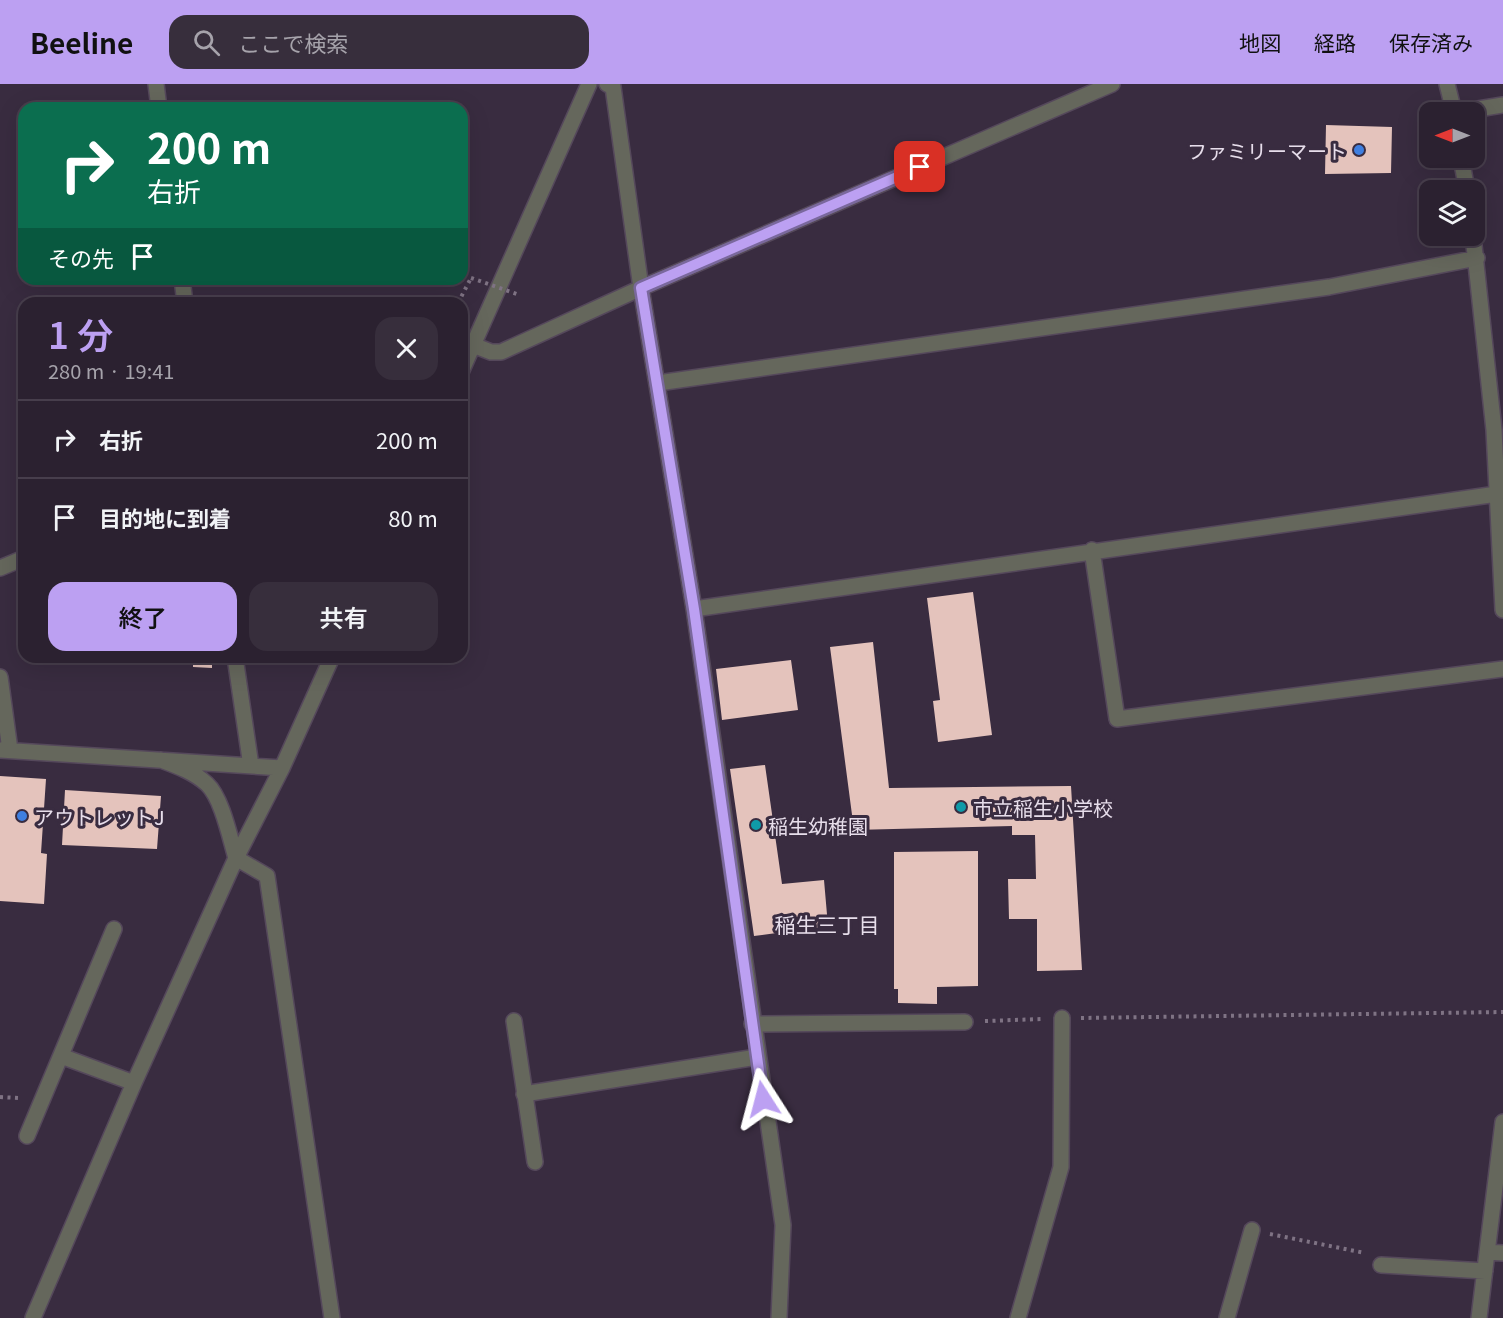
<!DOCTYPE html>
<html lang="ja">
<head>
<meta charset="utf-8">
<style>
  :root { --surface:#2b2130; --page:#372e3c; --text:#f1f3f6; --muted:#a6a3ab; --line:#473e4c; --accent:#bca0f2 }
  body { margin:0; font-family:Georgia,"Noto Sans JP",serif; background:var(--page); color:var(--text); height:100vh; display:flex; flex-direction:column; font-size:22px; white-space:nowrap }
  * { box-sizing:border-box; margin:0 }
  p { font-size:20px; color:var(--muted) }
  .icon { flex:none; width:33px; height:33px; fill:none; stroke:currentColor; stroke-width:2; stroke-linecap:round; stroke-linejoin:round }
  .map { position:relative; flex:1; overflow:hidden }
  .panel { position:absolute; left:18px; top:213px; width:450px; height:366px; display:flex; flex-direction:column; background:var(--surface); border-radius:18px; box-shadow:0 6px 24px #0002,0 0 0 2px var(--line) }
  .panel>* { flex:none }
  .banner { position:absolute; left:18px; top:18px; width:450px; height:183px; border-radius:18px; box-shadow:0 6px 24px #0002,0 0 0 2px var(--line); background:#0b6e4f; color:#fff; overflow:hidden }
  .needle { width:39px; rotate:270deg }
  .tools { position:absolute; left:1419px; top:18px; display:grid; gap:12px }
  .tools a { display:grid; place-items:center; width:66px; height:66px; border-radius:12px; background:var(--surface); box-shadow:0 6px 24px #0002,0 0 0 2px var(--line); font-size:30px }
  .pin { position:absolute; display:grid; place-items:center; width:51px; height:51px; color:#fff; margin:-26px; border-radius:12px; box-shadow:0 3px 9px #0006 }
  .me { position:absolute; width:66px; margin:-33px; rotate:351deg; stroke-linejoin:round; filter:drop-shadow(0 0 4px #0008) }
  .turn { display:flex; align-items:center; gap:21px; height:126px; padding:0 30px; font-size:27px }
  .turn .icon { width:78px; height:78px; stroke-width:2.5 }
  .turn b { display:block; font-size:42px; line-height:51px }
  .then { display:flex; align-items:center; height:57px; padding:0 30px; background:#0003; gap:12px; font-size:22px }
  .round { display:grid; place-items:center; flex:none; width:63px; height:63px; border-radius:18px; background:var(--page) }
  .summary { display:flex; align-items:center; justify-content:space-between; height:102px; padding:0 30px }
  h1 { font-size:36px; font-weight:600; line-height:45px; color:var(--accent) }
  .button { display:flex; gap:12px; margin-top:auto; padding:12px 30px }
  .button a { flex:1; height:69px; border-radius:18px; background:var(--accent); color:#111; font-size:24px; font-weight:600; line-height:69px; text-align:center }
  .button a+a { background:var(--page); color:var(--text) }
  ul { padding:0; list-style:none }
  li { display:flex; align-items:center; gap:18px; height:78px; padding:0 30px; border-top:2px solid var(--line) }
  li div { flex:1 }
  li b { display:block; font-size:22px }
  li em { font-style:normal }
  header { display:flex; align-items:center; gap:36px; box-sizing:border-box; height:84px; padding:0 30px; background:var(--accent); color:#111 }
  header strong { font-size:28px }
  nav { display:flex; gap:33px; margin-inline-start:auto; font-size:21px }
  .search { width:420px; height:54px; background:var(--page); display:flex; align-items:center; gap:15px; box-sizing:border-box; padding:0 21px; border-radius:18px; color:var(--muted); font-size:22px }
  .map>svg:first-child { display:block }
</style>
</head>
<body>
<header>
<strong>Beeline</strong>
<div class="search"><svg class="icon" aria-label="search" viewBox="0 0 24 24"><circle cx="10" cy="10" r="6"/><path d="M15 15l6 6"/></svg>ここで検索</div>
<nav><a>地図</a><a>経路</a><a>保存済み</a></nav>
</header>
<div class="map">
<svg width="1503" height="1234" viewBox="0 0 1503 1234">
  <rect width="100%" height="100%" fill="#392c40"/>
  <path fill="#e4c3bc" d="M 1326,41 L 1392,43 L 1391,89 L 1325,90 Z
    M 973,508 L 992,651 L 938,658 L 933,617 L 940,616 L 927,514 Z
    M 873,558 L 889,704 L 1071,702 L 1082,886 L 1037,887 L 1037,835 L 1009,835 L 1008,795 L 1036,795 L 1035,751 L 1012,751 L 1012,742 L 854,746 L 830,563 Z
    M 193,573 L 212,573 L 212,584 L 193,583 Z
    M 791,576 L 798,626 L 722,636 L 716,585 Z
    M 765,681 L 782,800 L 824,796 L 828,842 L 754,852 L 730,685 Z
    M 0,692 L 46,695 L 41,769 L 47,770 L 44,820 L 0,817 Z
    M 65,706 L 161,712 L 157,765 L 62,761 Z
    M 978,767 L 978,902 L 937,903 L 937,920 L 898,919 L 898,905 L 894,905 L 894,768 Z"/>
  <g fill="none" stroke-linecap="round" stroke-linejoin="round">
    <g stroke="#55485b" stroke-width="18">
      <path id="minor" d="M 156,0 L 159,24
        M 607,0 L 613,3 L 641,204 L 694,525 L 783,1141 L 779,1234
        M 1447,0 L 1454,28
        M 1460,28 L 1503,21
        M 1461,74 L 1467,106
        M 1473,152 L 1494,346 L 1503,526
        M 182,195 L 185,219
        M 473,261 L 491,268 L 501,268 L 641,204 L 1112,0
        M 462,286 L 589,0
        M 658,299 L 1329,203 L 1477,174
        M 1092,466 L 1117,635 L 1503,585
        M 0,484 L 24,474
        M 694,525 L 1497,410
        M 235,573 L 251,682
        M 0,593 L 10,666
        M 0,666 L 282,684
        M 161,676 C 177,682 194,688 207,700 C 222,714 230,754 236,774 L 267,792 L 332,1234
        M 514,937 L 535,1078
        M 752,940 L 965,938
        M 61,972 L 134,999
        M 524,1010 L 757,973
        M 27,1052 L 114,845
        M 1487,1168 L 1503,1169
        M 1381,1181 L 1485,1187
        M 33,1234 L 134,999 L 236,774 L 282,684 L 332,573
        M 1018,1234 L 1061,1083 L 1062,934
        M 1227,1234 L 1252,1146
        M 1479,1234 L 1503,1038"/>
    </g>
    <path stroke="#7f7384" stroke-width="4" stroke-dasharray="3 4.5" stroke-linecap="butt" d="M 458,219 L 471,194
      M 1081,934 L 1503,928
      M 985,937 L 1043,935
      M 0,1013 L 18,1014
      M 1270,1150 L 1365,1169"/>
    <use href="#minor" stroke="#65675c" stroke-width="15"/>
    <path stroke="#7f7384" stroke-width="4" stroke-dasharray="3 4.5" stroke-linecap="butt" d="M 471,194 L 517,210"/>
  </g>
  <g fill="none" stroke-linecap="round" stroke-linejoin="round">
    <g stroke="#7a689d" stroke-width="15">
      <path id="route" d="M 763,1015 L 694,525 L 641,204 L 920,83"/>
    </g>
    <use href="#route" stroke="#bca0f2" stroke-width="10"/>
  </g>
  <g fill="#3f7fe0" stroke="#392c40" stroke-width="2">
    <circle cx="1359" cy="66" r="6"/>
    <circle cx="22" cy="732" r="6"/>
  </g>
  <g fill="#0f9aa8" stroke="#392c40" stroke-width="2">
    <circle cx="961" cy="723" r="6"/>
    <circle cx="756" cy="741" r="6"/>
  </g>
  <g text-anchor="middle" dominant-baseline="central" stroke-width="6" stroke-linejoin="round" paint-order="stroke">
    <g font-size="20" fill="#e7deeb" stroke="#392c40" text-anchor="start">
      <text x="1347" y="66" text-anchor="end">ファミリーマート</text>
      <text x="973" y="723">市立稲生小学校</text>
      <text x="34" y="732">アウトレットJ</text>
      <text x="768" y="741">稲生幼稚園</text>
    </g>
    <g font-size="21" fill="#e7deeb" stroke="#392c40">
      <text x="827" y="840">稲生三丁目</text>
    </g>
  </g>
</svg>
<div class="tools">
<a><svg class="needle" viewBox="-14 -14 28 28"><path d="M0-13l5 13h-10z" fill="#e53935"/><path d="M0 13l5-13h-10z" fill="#a6a3ab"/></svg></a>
<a><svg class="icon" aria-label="layers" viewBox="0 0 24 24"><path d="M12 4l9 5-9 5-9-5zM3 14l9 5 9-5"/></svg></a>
</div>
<div class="pin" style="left:920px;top:83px;background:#d93025"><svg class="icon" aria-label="arrive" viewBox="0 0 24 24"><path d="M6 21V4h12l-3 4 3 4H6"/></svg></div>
<svg class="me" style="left:763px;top:1015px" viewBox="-20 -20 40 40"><path d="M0-17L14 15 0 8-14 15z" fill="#bca0f2" stroke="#fff" stroke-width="4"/></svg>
<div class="banner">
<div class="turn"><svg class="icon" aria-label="right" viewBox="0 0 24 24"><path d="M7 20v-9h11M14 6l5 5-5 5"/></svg><div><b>200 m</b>右折</div></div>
<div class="then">その先<svg class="icon" aria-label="arrive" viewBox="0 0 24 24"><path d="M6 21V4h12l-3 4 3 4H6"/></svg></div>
</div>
<section class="panel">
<div class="summary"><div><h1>1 分</h1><p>280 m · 19:41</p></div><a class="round"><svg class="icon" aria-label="close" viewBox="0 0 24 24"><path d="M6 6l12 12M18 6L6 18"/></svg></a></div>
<ul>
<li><svg class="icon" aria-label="right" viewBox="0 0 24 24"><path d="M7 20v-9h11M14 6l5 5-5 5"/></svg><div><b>右折</b></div><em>200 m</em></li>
<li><svg class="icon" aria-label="arrive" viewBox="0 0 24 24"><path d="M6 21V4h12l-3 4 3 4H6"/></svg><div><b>目的地に到着</b></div><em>80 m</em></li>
</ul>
<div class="button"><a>終了</a><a>共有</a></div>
</section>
</div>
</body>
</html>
